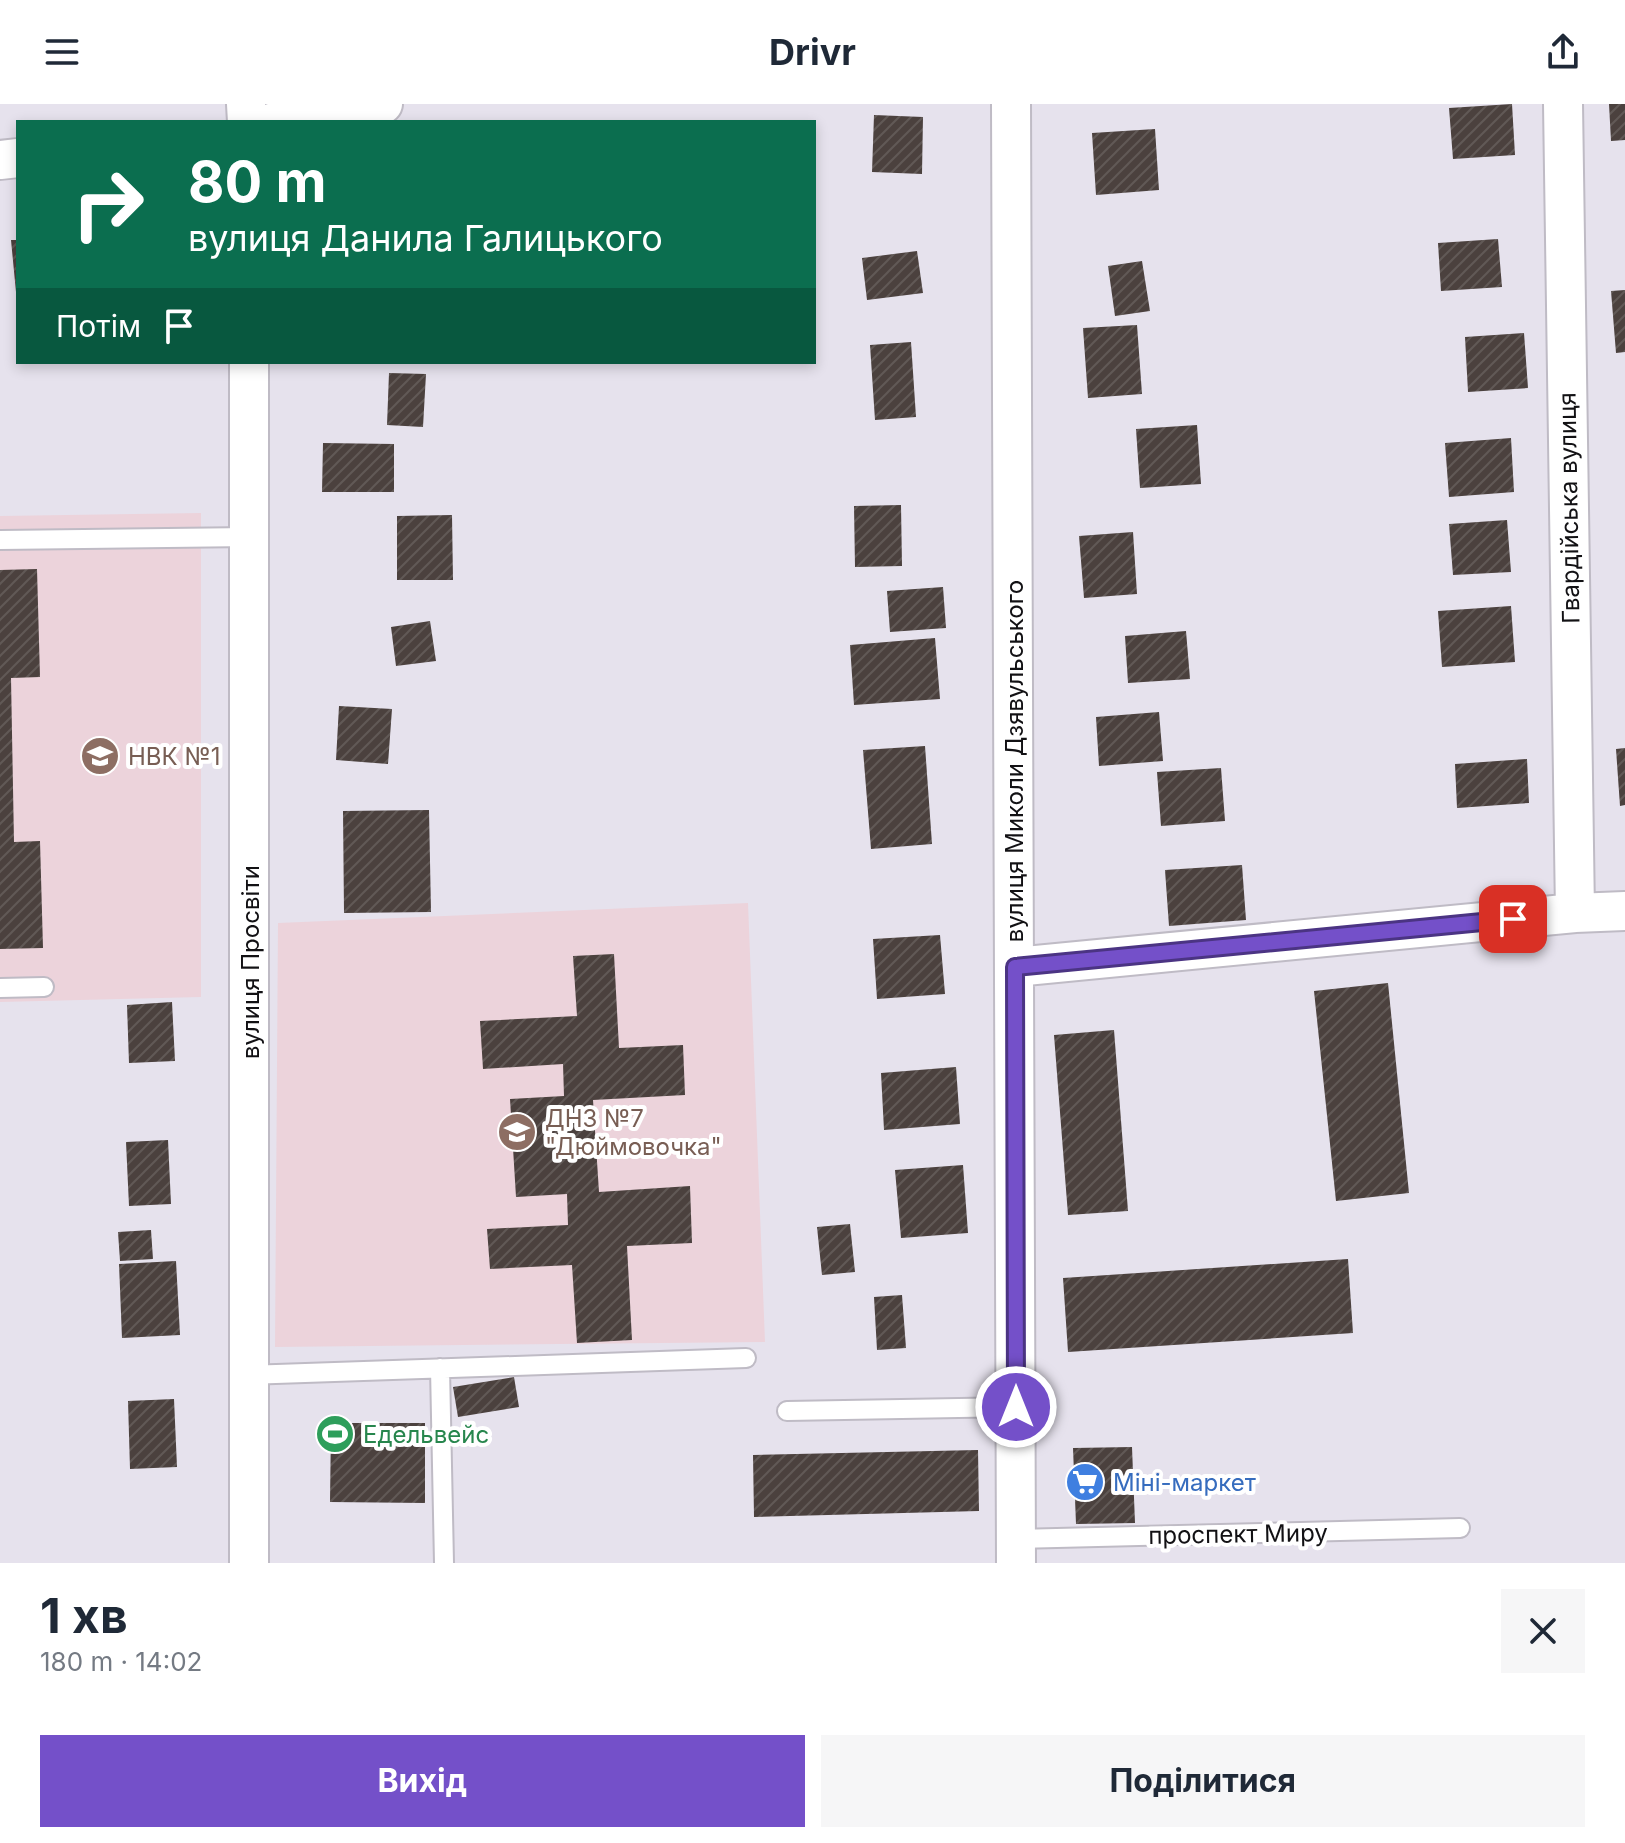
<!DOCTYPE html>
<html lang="uk">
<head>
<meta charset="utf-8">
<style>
  :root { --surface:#fff; --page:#f6f6f7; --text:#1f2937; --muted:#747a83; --accent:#7450c9 }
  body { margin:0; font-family:Inter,sans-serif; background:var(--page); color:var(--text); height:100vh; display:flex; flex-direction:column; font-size:30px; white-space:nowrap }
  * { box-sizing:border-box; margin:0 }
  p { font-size:26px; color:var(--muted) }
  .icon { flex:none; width:44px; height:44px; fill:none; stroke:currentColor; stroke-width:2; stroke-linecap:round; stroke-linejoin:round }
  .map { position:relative; height:1459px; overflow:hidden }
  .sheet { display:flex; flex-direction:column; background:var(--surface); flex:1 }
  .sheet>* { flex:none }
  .top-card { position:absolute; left:16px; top:16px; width:800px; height:244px; border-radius:0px; box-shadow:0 4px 12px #0003; background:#0b6e4f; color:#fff; overflow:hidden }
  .pin { position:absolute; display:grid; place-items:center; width:68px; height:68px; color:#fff; margin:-34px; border-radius:16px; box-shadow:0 4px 12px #0006 }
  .me { position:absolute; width:88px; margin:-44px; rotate:0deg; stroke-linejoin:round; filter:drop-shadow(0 0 6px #0008) }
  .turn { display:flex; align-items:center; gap:28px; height:168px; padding:0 40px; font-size:36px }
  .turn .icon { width:104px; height:104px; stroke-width:2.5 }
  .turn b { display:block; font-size:56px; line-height:68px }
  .then { display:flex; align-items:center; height:76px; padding:0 40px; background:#0003; gap:16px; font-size:30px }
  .round { display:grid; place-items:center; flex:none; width:84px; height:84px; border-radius:0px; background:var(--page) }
  .head { display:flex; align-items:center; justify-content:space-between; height:136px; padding:0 40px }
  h1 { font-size:48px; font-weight:700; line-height:60px }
  .cta { display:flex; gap:16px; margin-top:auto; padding:16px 40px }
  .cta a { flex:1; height:92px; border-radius:0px; background:var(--accent); color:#fff; font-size:32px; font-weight:700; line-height:92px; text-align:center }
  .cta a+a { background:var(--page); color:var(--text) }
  header { display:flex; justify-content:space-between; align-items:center; height:104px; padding:0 40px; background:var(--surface); font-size:36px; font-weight:700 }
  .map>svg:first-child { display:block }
</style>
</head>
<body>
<header><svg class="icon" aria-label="menu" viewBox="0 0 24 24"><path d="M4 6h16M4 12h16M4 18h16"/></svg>Drivr<svg class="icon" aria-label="share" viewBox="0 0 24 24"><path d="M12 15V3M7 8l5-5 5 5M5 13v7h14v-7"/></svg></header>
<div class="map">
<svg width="1625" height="1459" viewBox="0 0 1625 1459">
  <defs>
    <pattern id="building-hatch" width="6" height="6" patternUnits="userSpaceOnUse" patternTransform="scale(2)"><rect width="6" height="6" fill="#4b413e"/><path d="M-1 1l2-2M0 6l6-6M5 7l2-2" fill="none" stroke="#615956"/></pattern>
  </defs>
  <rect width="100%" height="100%" fill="#e6e2ed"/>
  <path fill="#ecd3db" d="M 201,409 L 201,893 L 0,898 L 0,412 Z
    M 748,799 L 765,1238 L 275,1243 L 278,819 Z"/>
  <path fill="url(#building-hatch)" d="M 1512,0 L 1515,51 L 1453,55 L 1449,4 Z
    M 1609,0 L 1625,0 L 1625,36 L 1611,37 Z
    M 874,11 L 923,13 L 922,70 L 872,68 Z
    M 1155,25 L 1159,86 L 1096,91 L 1092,29 Z
    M 1498,135 L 1502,183 L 1441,187 L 1438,139 Z
    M 11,136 L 18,136 L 18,188 L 16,188 Z
    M 917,147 L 923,189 L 867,196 L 862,154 Z
    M 1142,157 L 1150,207 L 1115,212 L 1108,162 Z
    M 1625,186 L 1625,248 L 1616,249 L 1611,187 Z
    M 1137,221 L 1142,290 L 1088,294 L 1083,224 Z
    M 1524,229 L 1528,284 L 1468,288 L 1465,233 Z
    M 911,238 L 916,313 L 875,316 L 870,241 Z
    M 389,269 L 426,270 L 423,323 L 387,321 Z
    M 1197,321 L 1201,380 L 1140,384 L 1136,325 Z
    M 1511,334 L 1514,388 L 1449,393 L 1445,339 Z
    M 323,339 L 394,340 L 394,388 L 322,388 Z
    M 901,401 L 902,462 L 855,463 L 854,402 Z
    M 452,411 L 453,476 L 397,476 L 397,412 Z
    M 1507,416 L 1511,468 L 1453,471 L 1449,420 Z
    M 1133,428 L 1137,490 L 1084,494 L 1079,432 Z
    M 37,465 L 40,573 L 11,574 L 14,738 L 40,737 L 43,844 L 0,845 L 0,466 Z
    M 943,483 L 946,524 L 890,528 L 887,487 Z
    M 1511,502 L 1515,558 L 1442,563 L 1438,507 Z
    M 430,517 L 436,557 L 396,562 L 391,523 Z
    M 1186,527 L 1190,575 L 1128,579 L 1125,532 Z
    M 935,534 L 940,595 L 854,601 L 850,541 Z
    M 339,602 L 392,605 L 388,660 L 336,656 Z
    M 1159,608 L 1163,657 L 1099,662 L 1096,613 Z
    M 925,642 L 932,740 L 871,745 L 863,646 Z
    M 1625,644 L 1625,701 L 1620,702 L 1616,645 Z
    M 1527,655 L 1529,699 L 1457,704 L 1455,660 Z
    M 1221,664 L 1225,717 L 1161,722 L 1157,668 Z
    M 429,706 L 431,808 L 344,809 L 343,707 Z
    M 1242,761 L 1246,816 L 1169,822 L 1165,766 Z
    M 940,831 L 945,890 L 877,895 L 873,835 Z
    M 614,850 L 619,944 L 683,941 L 685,991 L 593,996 L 599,1088 L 690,1082 L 692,1139 L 627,1142 L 632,1236 L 577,1239 L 572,1161 L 490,1165 L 487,1125 L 568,1121 L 567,1090 L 516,1093 L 510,995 L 564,992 L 563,960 L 483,965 L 480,917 L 577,912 L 573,852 Z
    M 1388,879 L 1409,1089 L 1336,1097 L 1314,887 Z
    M 172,898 L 175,957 L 129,959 L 127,901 Z
    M 1114,926 L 1128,1107 L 1068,1111 L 1054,931 Z
    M 956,963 L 960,1020 L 884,1026 L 881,969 Z
    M 168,1036 L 171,1100 L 129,1102 L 126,1038 Z
    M 963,1061 L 968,1129 L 901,1134 L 895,1066 Z
    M 850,1120 L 855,1168 L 822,1171 L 817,1123 Z
    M 151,1126 L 153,1155 L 120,1157 L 118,1128 Z
    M 1348,1155 L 1353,1229 L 1068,1248 L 1063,1174 Z
    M 176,1157 L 180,1231 L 122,1234 L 119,1160 Z
    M 902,1191 L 906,1244 L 877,1246 L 874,1193 Z
    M 514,1273 L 519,1303 L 458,1313 L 453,1283 Z
    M 174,1295 L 177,1363 L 130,1365 L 128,1297 Z
    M 331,1319 L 425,1319 L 425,1399 L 330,1398 Z
    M 1132,1343 L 1135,1419 L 1076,1420 L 1073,1344 Z
    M 978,1346 L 979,1407 L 754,1413 L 753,1351 Z"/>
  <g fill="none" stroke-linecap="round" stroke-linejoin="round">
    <g stroke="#bfbbc5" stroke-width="22">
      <path id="service" d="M 0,436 L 251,433
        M 0,884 L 44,883
        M 440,1264 L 444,1459
        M 249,1271 L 746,1254
        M 787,1307 L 1016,1303
        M 1016,1435 L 1460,1424"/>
    </g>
    <g stroke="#bfbbc5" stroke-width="42">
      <path id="minor" d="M 246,0 L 247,18
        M 1011,0 L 1016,1459
        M 1563,0 L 1575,809
        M 274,18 L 383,0
        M 0,56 L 18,54
        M 1015,863 L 1575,809 L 1625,807
        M 249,1459 L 249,258"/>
    </g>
    <use href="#service" stroke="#fff" stroke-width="18"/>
    <use href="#minor" stroke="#fff" stroke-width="38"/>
  </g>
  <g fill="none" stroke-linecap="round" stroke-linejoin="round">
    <g stroke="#4b3483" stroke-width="20">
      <path id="route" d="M 1016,1303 L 1015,863 L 1513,815"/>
    </g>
    <use href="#route" stroke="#7450c9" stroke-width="14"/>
  </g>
  <defs>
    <g id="school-disc" transform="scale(2)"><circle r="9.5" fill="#8d6e63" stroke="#fff"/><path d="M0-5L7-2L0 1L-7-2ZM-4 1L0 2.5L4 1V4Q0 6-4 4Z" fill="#fff"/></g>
    <g id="stadium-disc" transform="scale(2)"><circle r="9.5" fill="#2e9e5b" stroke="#fff"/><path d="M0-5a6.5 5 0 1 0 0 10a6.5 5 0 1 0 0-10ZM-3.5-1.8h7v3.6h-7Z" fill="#fff"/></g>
    <g id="supermarket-disc" transform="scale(2)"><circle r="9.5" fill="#3f7fe0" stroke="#fff"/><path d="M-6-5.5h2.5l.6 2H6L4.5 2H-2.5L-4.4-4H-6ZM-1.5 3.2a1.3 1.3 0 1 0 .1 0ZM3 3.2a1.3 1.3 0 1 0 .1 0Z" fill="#fff"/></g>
  </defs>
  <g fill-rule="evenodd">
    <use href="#school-disc" x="100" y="652"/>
    <use href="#school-disc" x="517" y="1028"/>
    <use href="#stadium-disc" x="335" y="1330"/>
    <use href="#supermarket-disc" x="1085" y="1378"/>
  </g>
  <g text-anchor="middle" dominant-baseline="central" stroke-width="8" stroke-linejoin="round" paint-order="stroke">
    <g font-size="24" fill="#121114" stroke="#fff">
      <text transform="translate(1569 404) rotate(-91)">Гвардійська вулиця</text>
      <text transform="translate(1014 657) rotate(-90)">вулиця Миколи Дзявульського</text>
      <text transform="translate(250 858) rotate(-90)">вулиця Просвіти</text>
      <text transform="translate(1238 1430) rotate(-1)">проспект Миру</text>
    </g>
    <g font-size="24" fill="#785e54" stroke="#fff" text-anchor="start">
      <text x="128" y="652">НВК №1</text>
      <text x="545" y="1014">ДНЗ №7<tspan x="545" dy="28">"Дюймовочка"</tspan></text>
    </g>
    <g font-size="24" fill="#27864d" stroke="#fff" text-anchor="start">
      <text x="363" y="1330">Едельвейс</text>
    </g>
    <g font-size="24" fill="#366cbe" stroke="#fff" text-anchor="start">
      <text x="1113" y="1378">Міні-маркет</text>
    </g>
  </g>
</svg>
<div class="pin" style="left:1513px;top:815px;background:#d93025"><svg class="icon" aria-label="arrive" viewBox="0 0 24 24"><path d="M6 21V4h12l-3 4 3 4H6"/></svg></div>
<svg class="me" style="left:1016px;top:1303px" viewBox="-20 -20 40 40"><circle r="17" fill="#7450c9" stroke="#fff" stroke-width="3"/><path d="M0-11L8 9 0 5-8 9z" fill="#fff"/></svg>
<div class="top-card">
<div class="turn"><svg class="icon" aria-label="right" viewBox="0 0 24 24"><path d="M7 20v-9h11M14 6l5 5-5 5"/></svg><div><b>80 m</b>вулиця Данила Галицького</div></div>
<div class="then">Потім<svg class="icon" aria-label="arrive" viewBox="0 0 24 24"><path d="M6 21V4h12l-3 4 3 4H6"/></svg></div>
</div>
</div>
<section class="sheet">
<div class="head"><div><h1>1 хв</h1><p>180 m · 14:02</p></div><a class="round"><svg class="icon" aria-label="close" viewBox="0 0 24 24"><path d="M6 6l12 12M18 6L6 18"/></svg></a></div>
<div class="cta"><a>Вихід</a><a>Поділитися</a></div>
</section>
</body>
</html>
